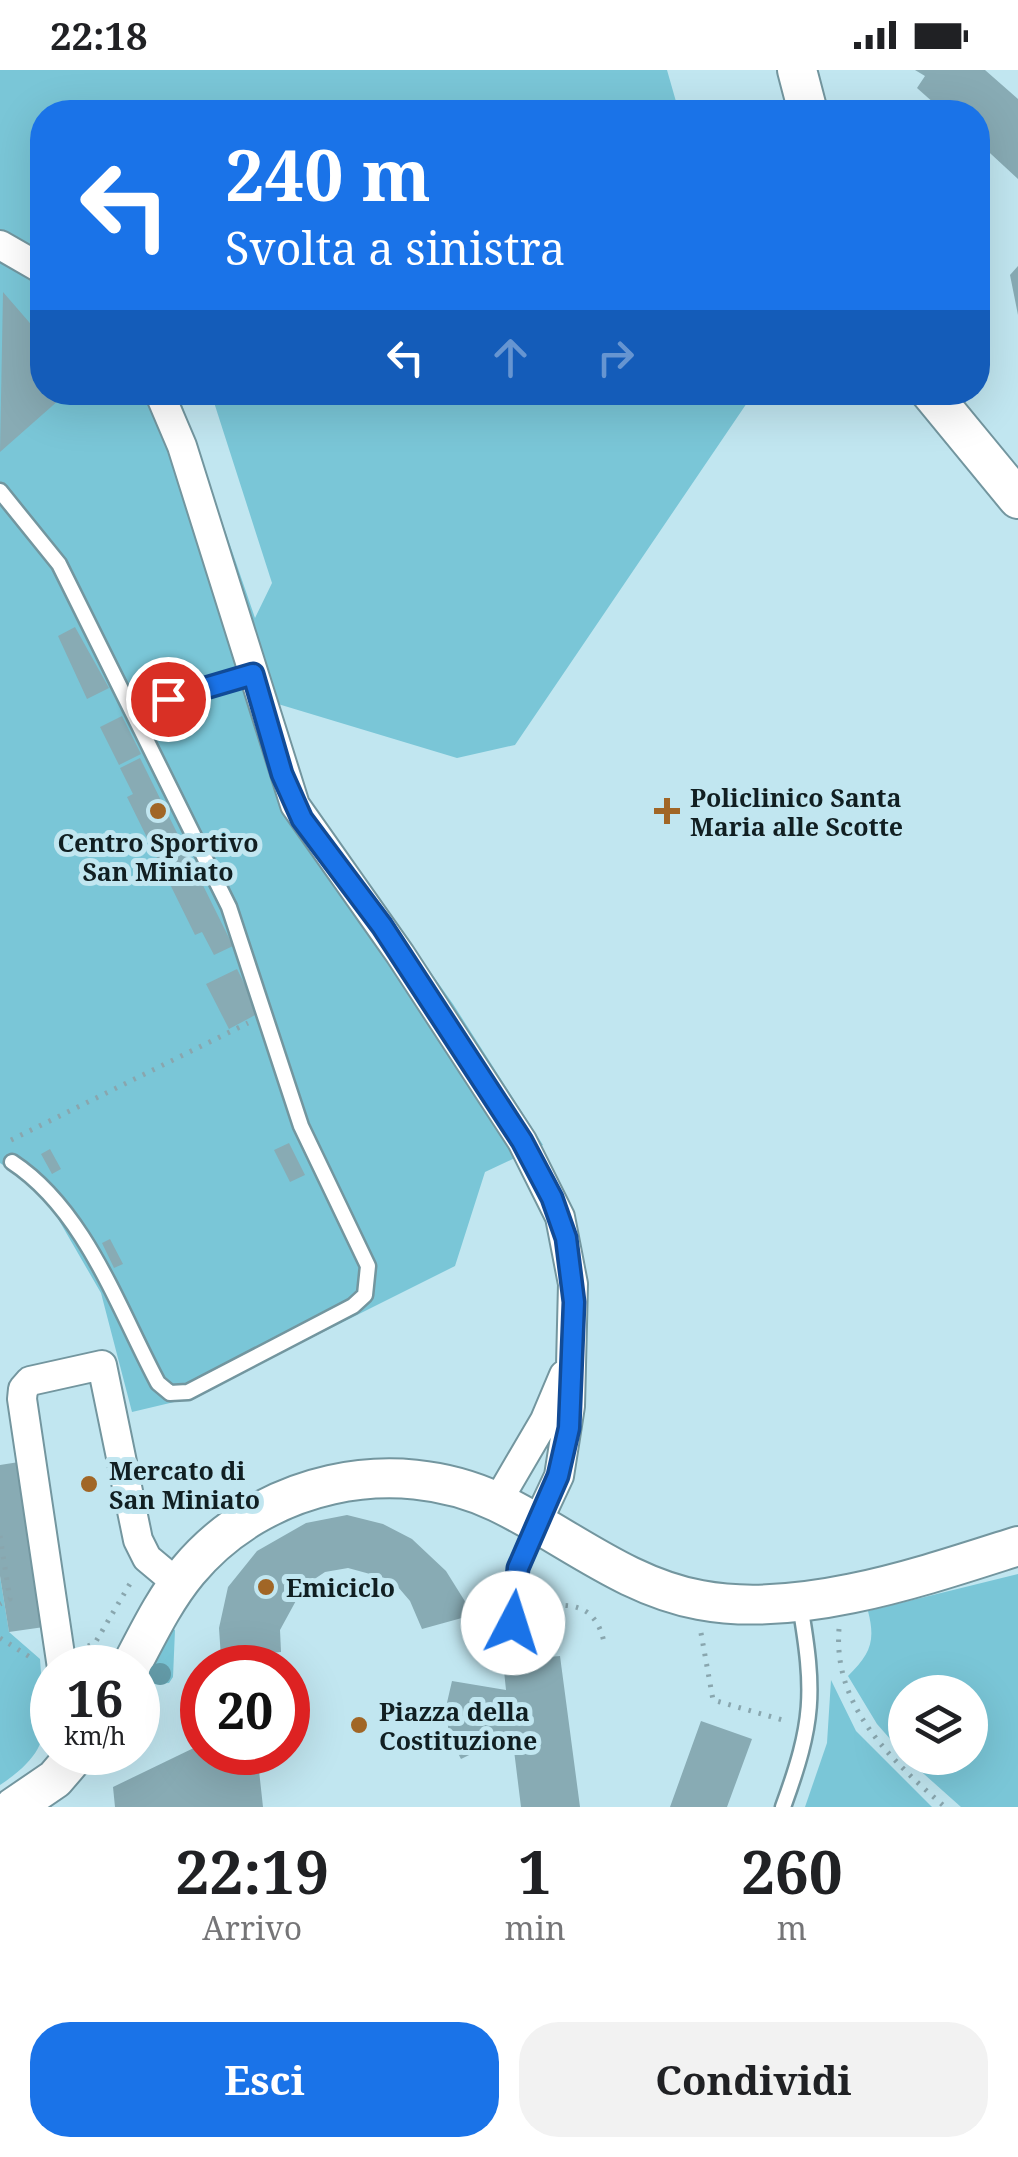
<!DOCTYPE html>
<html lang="it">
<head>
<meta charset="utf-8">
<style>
  :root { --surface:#fff; --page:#f2f2f2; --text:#202124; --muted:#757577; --accent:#1a73e8 }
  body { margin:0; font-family:"Noto Serif",serif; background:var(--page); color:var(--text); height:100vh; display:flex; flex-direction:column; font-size:38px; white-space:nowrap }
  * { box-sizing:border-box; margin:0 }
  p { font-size:32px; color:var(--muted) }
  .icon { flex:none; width:55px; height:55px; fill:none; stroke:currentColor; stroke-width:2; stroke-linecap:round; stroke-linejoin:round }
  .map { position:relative; height:1737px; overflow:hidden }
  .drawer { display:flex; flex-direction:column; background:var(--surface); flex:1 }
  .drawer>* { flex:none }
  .hud { position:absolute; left:30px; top:30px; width:960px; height:305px; border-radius:40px; box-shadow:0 10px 40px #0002; background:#1a73e8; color:#fff; overflow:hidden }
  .controls { position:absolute; left:888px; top:1605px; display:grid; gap:20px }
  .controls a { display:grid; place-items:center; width:100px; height:100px; border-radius:50%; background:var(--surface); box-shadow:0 10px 40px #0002; font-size:50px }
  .speed { position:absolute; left:30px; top:1575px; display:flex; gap:20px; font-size:50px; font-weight:700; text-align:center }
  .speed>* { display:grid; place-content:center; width:130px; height:130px; border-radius:50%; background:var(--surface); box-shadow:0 10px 40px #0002; line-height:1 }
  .speed small { font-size:25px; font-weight:400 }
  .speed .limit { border:15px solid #d22; background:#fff; color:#111 }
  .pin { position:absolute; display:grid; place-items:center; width:85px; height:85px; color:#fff; margin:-42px; border:5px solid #fff; border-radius:50%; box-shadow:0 2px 10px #0007 }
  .me { position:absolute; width:110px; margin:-55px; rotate:5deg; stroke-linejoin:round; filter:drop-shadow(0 0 8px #0008) }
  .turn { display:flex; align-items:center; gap:35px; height:210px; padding:0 30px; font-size:45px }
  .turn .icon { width:130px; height:130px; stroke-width:2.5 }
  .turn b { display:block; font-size:70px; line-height:85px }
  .lanes { display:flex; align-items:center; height:95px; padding:0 30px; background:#0003; justify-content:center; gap:50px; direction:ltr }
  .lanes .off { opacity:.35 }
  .eta { display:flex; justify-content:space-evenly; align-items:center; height:170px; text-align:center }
  .eta b { font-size:60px; font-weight:700; line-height:70px }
  .cta { display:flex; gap:20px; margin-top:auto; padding:20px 30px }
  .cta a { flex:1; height:115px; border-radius:40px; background:var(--accent); color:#fff; font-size:40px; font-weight:700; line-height:115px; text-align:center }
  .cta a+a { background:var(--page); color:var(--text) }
  .status { display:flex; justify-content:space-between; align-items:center; height:70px; padding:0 50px; background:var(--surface); direction:ltr }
  .status svg { height:28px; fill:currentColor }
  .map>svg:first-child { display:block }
</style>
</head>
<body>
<div class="status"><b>22:18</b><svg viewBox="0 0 49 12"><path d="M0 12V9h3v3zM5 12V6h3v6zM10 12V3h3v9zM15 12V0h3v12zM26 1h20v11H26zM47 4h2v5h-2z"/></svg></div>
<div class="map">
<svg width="1018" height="1737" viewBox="0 0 1018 1737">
  <rect width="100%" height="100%" fill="#c1e6f0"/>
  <path fill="#7ac6d7" d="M 0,0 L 667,0 L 679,42 L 42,42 L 42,322 L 178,323 L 255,548 L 272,513 L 211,323 L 750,322 L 751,327 L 515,675 L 457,688 L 278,634 L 297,703 L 309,730 L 453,934 L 543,1075 L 485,1102 L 455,1196 L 191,1328 L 132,1342 L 101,1223 L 42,1121 L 0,1093 Z
    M 1018,1504 L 1018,1737 L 961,1737 L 906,1688 L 970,1688 L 970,1622 L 905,1622 L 905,1686 L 877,1654 L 848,1606 C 870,1584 876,1572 868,1541 Z
    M 0,1506 L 9,1562 L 40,1589 C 44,1653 59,1676 0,1715 Z
    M 171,1558 L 175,1560 L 173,1607 L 169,1613 L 154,1614 L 146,1607 Z
    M 831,1610 L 856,1661 L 932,1737 L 805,1737 L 827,1673 Z"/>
  <path fill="#88abb4" d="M 915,0 L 985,0 L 1018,29 L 1018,109 L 978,72 L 978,42 L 944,42 L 917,18 L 925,6 Z
    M 1018,196 L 1018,245 L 1010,205 Z
    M 3,222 L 42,267 L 42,322 L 68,322 L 0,382 Z
    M 75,557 L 109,618 L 87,629 L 58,566 Z
    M 122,646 L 141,684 L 119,695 L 100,657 Z
    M 140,688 L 233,876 L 214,885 L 202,862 L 195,865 L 127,727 L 133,724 L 120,698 Z
    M 237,899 L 259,943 L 229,959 L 206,914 Z
    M 289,1073 L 305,1105 L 290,1112 L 274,1080 Z
    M 50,1079 L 61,1099 L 52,1104 L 41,1084 Z
    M 110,1169 L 123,1194 L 114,1198 L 102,1173 Z
    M 19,1392 L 44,1557 L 9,1562 L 0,1506 L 0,1395 Z
    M 347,1445 L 383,1454 L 412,1469 L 446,1501 L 466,1533 L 469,1546 L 422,1559 L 410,1531 L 392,1510 L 348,1498 L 325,1502 L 304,1516 L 280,1560 L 281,1582 L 221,1588 L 219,1558 L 228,1517 L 257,1481 L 306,1453 Z
    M 560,1586 L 580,1737 L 521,1737 L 512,1664 L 461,1689 L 449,1666 L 446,1637 L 452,1611 L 506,1620 L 503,1591 Z
    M 701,1651 L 752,1669 L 727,1737 L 670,1737 Z
    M 202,1674 L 202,1682 L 257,1682 L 263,1737 L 115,1737 L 113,1717 Z"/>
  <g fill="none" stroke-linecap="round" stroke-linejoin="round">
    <g stroke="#73969f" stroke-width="19">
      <path id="lane" d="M 0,421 L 59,494 L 229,837 L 301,1056 L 368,1196 L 365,1225 L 353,1236 L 188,1322 L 170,1323 L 158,1313 C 118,1238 85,1140 12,1092
        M 131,639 L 253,604
        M 513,1569 L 518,1499 L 536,1453
        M 783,1737 C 814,1652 815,1623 800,1535"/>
    </g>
    <g stroke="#73969f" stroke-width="32">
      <path id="street" d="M 0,175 L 42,199
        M 159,322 L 182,376 L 295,735 L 400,884 L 522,1071 L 560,1147 L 573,1214 L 570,1336 L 559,1406 L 537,1453
        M 497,1432 L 545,1350 L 564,1305
        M 62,1598 L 22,1329 L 23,1319 L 30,1311 L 102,1295 L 138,1470 L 147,1488 L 178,1514"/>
    </g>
    <g stroke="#73969f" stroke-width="42">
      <path id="secondary" d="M 797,0 L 808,42
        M 930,322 L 1018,429
        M 130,1598 C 148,1564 164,1530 188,1501 C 262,1412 393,1383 497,1432 C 566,1465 624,1516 700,1530 C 800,1549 924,1506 1018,1476
        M 14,1737 L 55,1709 L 78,1682"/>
    </g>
    <path stroke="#89a6ae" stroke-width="5" stroke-dasharray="2.5 8" stroke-linecap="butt" d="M 11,1070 L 248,953
      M 0,1466 L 10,1529 L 0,1534
      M 534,1537 C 569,1533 595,1532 604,1572
      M 839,1559 C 833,1636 890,1689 945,1737
      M 701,1563 L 713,1630 L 786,1651
      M 0,1568 L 33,1589
      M 88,1576 L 95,1573 L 131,1512"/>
    <use href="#lane" stroke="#fff" stroke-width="14"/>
    <use href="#street" stroke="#fff" stroke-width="28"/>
    <use href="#secondary" stroke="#fff" stroke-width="38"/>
  </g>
  <circle fill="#659daa" cx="160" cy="1604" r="11"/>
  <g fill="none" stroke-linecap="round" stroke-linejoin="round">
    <g stroke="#114b97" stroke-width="25">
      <path id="route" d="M 168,629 L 253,604 L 282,704 L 302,749 L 382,856 L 522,1071 L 552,1128 L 566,1168 L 574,1232 L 569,1358 L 558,1406 L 518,1498 L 513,1553"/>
    </g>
    <use href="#route" stroke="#1a73e8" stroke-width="18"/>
  </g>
  <g fill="#a16626" stroke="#c1e6f0" stroke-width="4">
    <circle cx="158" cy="741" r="10"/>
    <path d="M662 726h10v10h10v10h-10v10h-10v-10h-10v-10h10z"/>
    <circle cx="89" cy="1414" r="10"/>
    <circle cx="266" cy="1517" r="10"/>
    <circle cx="359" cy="1655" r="10"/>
  </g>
  <g text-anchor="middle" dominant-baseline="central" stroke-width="10" stroke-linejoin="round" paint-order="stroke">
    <g font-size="25" font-weight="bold" fill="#111f22" stroke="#c1e6f0" text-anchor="start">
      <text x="690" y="727">Policlinico Santa<tspan x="690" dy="29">Maria alle Scotte</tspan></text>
      <text x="158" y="772" text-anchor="middle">Centro Sportivo<tspan x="158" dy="29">San Miniato</tspan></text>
      <text x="109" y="1400">Mercato di<tspan x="109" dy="29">San Miniato</tspan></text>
      <text x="286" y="1517">Emiciclo</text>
      <text x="379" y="1641">Piazza della<tspan x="379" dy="29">Costituzione</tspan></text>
    </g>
  </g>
</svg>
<div class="controls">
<a><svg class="icon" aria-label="layers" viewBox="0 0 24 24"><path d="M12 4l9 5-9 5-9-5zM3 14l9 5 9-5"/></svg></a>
</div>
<div class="speed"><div>16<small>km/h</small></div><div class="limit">20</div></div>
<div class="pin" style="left:168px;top:629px;background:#d93025"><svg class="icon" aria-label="arrive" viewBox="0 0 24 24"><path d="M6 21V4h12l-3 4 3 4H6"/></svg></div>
<svg class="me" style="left:513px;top:1553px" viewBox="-20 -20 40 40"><circle r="19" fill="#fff"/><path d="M0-13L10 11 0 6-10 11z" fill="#1a73e8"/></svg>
<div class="hud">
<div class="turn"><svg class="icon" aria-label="left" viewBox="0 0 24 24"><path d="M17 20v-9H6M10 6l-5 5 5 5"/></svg><div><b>240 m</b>Svolta a sinistra</div></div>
<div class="lanes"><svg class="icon" aria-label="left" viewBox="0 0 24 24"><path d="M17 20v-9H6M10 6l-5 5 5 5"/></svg><svg class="icon off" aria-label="ahead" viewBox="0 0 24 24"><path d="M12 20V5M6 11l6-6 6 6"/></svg><svg class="icon off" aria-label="right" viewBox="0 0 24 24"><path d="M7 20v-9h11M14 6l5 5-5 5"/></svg></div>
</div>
</div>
<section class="drawer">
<div class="eta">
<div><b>22:19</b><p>Arrivo</p></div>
<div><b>1</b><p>min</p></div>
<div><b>260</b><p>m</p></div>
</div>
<div class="cta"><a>Esci</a><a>Condividi</a></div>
</section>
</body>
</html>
